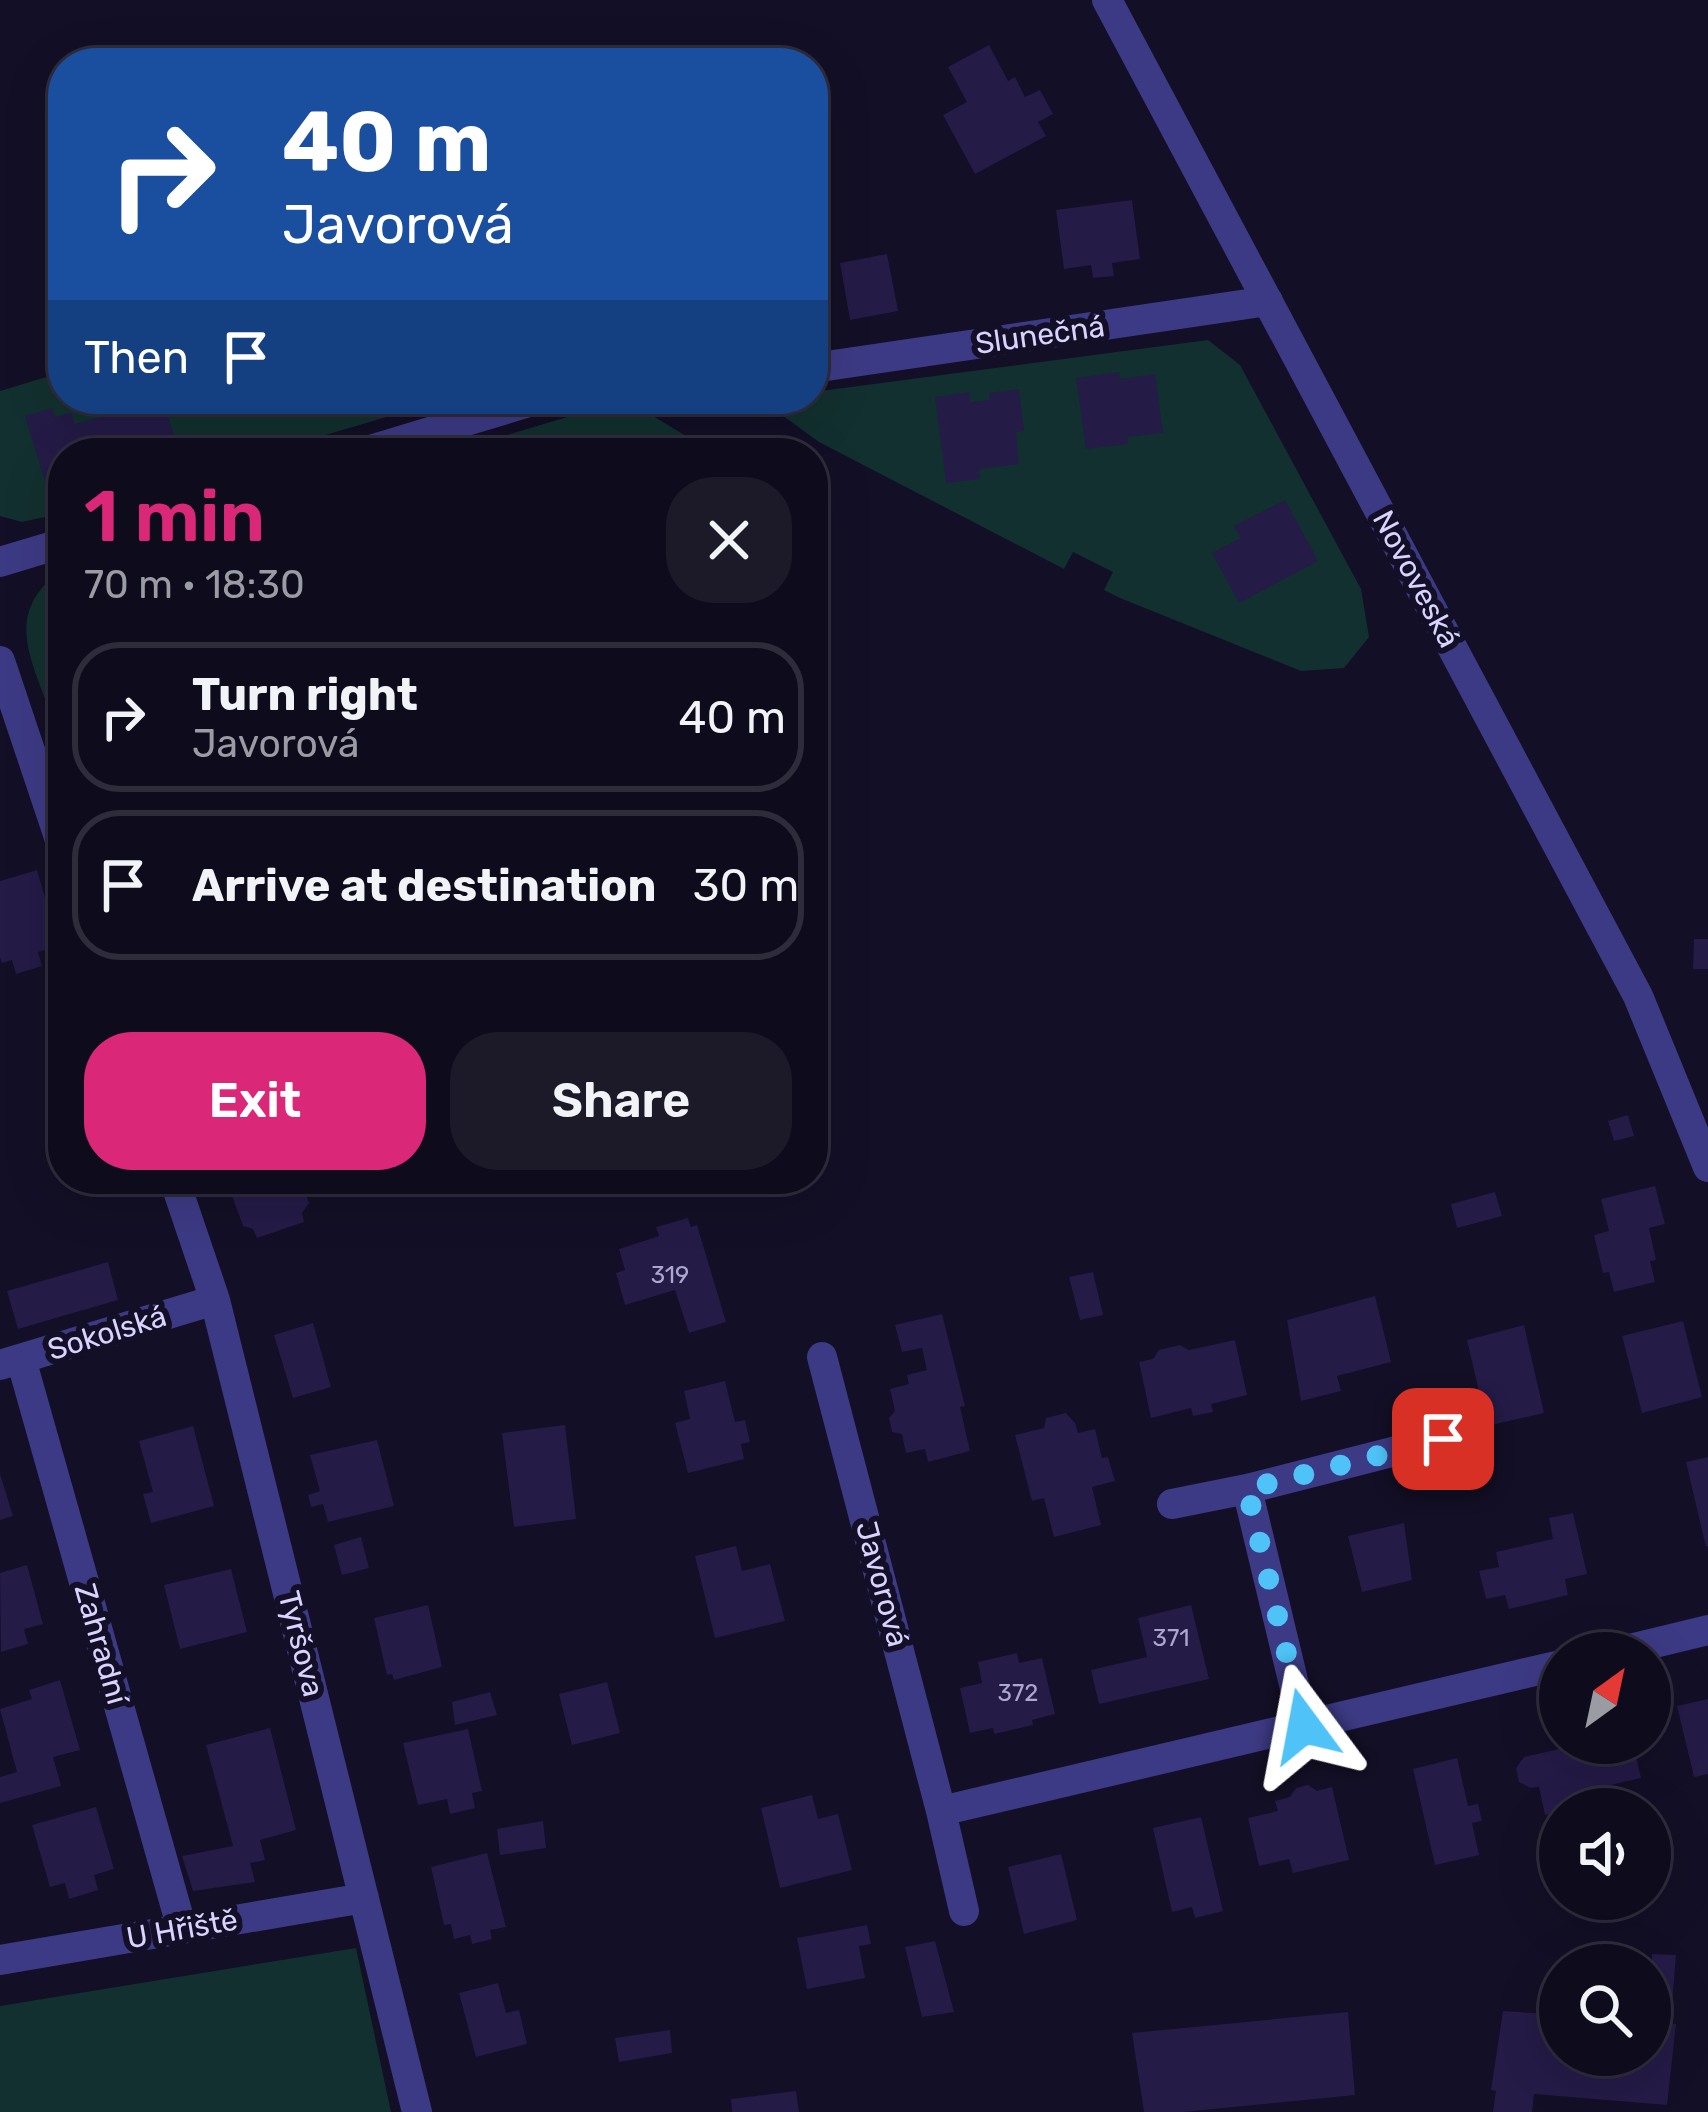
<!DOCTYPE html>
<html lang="en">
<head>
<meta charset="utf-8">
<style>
  :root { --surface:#0e0b1c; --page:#1c1929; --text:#f1f3f6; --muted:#9b9ba3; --line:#2e2b3b; --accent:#db2777 }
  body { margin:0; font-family:Rubik,sans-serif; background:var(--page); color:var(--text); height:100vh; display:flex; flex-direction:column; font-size:45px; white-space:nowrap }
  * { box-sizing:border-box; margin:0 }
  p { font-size:39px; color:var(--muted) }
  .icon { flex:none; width:66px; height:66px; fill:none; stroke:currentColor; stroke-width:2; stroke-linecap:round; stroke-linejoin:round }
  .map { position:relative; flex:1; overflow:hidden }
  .panel { position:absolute; left:48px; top:438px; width:780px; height:756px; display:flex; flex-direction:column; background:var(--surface); border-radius:48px; box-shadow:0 12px 48px #0002,0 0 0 3px var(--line) }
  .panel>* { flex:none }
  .guide { position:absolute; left:48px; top:48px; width:780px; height:366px; border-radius:48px; box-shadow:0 12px 48px #0002,0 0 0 3px var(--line); background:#1a4fa0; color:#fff; overflow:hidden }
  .needle { width:78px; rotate:33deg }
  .tools { position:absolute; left:1539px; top:1632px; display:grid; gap:24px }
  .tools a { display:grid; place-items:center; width:132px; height:132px; border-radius:50%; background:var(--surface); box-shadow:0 12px 48px #0002,0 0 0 3px var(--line); font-size:60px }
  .pin { position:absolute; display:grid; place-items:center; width:102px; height:102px; color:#fff; margin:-51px; border-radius:24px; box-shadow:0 6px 18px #0006 }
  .me { position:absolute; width:132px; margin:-66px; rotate:347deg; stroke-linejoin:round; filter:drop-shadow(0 0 9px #0008) }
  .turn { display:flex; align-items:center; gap:42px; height:252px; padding:0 36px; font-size:54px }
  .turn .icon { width:156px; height:156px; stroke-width:2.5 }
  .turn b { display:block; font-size:84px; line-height:102px }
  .then { display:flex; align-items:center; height:114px; padding:0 36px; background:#0003; gap:24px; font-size:45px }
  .round { display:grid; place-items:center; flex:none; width:126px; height:126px; border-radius:48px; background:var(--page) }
  .overview { display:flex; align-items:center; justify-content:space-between; height:204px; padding:0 36px }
  h1 { font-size:72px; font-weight:600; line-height:90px; color:var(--accent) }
  .action { display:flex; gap:24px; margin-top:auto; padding:24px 36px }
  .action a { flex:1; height:138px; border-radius:48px; background:var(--accent); color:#fff; font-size:48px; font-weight:600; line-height:138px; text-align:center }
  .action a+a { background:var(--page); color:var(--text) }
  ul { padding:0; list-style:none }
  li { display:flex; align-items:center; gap:36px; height:150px; margin:0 24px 18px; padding:0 12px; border:6px solid var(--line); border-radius:48px }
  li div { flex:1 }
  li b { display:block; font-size:45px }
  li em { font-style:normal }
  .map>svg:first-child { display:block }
</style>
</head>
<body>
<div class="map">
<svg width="1708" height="2112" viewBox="0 0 1708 2112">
  <rect width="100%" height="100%" fill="#130f26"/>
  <path fill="#12302f" d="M 1208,340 L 1240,365 L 1361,589 L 1369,637 L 1344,668 L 1301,671 L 1120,598 L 1104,590 L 1113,572 L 1073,552 L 1064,569 L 819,442 L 760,399 L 813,399 L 813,392 Z
    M 63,372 L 63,399 L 447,399 L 265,453 L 63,453 L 63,513 L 22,522 L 0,516 L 0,391 Z
    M 635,405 L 714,453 L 448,453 L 567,417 Z
    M 63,569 L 63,710 L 51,714 C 30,657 3,612 63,569 Z
    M 356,1948 L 391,2112 L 0,2112 L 0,2006 Z"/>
  <path fill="#241b47" d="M 989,45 L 1008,81 L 1015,77 L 1025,97 L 1040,90 L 1053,114 L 1038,122 L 1046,136 L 975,174 L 943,115 L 967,102 L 948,67 Z
    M 1132,200 L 1140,259 L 1112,263 L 1114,276 L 1093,278 L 1091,265 L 1064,269 L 1056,210 Z
    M 887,254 L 898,311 L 850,320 L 840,263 Z
    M 1119,372 L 1120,379 L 1155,374 L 1163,433 L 1127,437 L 1128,444 L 1086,449 L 1076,378 Z
    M 1019,389 L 1024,431 L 1016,432 L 1019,464 L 979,469 L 980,479 L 946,483 L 935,397 L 970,392 L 970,402 L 990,400 L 989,393 Z
    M 115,399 L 163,399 L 179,452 L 63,453 L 63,486 L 48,491 L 25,416 L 52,408 L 55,417 L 71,412 L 75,424 L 119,412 Z
    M 313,399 L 342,399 L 343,403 L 317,411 Z
    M 593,437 L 598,453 L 568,453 L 566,445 Z
    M 1285,500 L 1318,561 L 1239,603 L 1212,553 L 1241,538 L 1234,526 Z
    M 37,870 L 59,946 L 38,952 L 42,966 L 16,974 L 12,960 L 2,963 L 0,957 L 0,881 Z
    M 1694,939 L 1708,939 L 1708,969 L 1693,969 Z
    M 1628,1115 L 1634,1136 L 1614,1141 L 1608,1121 Z
    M 226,1179 L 301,1179 L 309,1203 L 302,1213 L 304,1222 L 257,1238 L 253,1229 L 243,1226 Z
    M 1655,1186 L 1665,1224 L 1649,1228 L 1656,1260 L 1650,1261 L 1655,1282 L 1614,1292 L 1609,1272 L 1603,1273 L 1594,1235 L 1609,1231 L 1601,1199 Z
    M 1495,1192 L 1502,1216 L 1457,1228 L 1451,1204 Z
    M 688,1218 L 691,1227 L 697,1225 L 726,1322 L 689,1333 L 675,1290 L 625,1305 L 616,1273 L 625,1270 L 619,1249 L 659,1236 L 656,1227 Z
    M 108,1262 L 118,1300 L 18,1329 L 7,1291 Z
    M 1093,1272 L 1103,1315 L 1080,1320 L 1069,1277 Z
    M 1375,1296 L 1391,1362 L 1337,1376 L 1341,1391 L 1301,1401 L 1287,1320 Z
    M 942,1314 L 965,1406 L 960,1407 L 970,1451 L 928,1462 L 925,1449 L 906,1453 L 902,1434 L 892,1432 L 889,1418 L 895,1411 L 890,1389 L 909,1384 L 907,1375 L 927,1370 L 922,1348 L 902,1352 L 895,1325 Z
    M 1683,1321 L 1702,1397 L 1642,1413 L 1622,1336 Z
    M 313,1323 L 331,1387 L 293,1398 L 274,1335 Z
    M 1524,1325 L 1544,1413 L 1487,1426 L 1467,1340 Z
    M 1235,1340 L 1247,1395 L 1211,1404 L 1213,1412 L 1193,1416 L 1191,1408 L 1151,1418 L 1139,1362 L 1153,1359 L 1159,1350 L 1180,1345 L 1189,1350 Z
    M 725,1381 L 735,1422 L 745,1420 L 750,1442 L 741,1444 L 744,1459 L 688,1473 L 675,1423 L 690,1419 L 684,1391 Z
    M 1066,1413 L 1075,1423 L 1078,1433 L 1095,1429 L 1102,1458 L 1108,1457 L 1115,1481 L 1092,1487 L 1101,1525 L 1054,1537 L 1044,1498 L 1032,1501 L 1015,1435 L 1044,1428 L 1046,1418 Z
    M 565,1425 L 576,1519 L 514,1527 L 502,1433 Z
    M 193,1426 L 214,1506 L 151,1523 L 143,1494 L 153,1492 L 139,1441 Z
    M 377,1440 L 394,1506 L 328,1522 L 323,1504 L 311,1507 L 308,1495 L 320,1491 L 310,1455 Z
    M 1708,1457 L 1708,1546 L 1706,1547 L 1686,1462 Z
    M 0,1474 L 13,1516 L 0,1520 Z
    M 1573,1513 L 1587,1574 L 1565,1579 L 1568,1595 L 1509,1609 L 1505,1595 L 1486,1599 L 1479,1571 L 1499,1567 L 1496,1552 L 1553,1539 L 1549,1518 Z
    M 1404,1523 L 1412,1580 L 1362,1592 L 1348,1536 Z
    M 361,1537 L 369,1568 L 342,1575 L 334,1545 Z
    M 736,1546 L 742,1571 L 770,1564 L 785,1621 L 715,1638 L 695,1556 Z
    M 27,1565 L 43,1624 L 24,1629 L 28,1644 L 1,1652 L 0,1573 Z
    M 231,1569 L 247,1632 L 180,1649 L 164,1585 Z
    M 428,1605 L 442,1667 L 394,1680 L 392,1674 L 387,1675 L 374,1618 Z
    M 1191,1605 L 1209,1679 L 1099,1704 L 1091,1670 L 1147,1657 L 1138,1618 Z
    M 1017,1653 L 1019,1663 L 1042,1658 L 1055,1714 L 1032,1720 L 1033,1725 L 994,1734 L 993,1728 L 970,1733 L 960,1688 L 982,1683 L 978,1662 Z
    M 60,1680 L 80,1750 L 53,1757 L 61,1786 L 0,1803 L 0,1777 L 17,1772 L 0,1709 L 32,1699 L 29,1690 Z
    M 607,1682 L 620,1733 L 572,1745 L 559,1694 Z
    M 490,1692 L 497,1715 L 455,1725 L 452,1702 Z
    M 1708,1699 L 1708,1774 L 1694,1777 L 1677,1706 Z
    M 270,1728 L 296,1830 L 260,1840 L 265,1860 L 250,1863 L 255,1882 L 193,1891 L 182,1856 L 233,1846 L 206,1745 Z
    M 468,1729 L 482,1791 L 472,1793 L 475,1808 L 450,1814 L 447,1799 L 418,1805 L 403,1743 Z
    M 1586,1743 L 1633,1743 L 1641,1778 L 1606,1786 L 1609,1800 L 1545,1815 L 1539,1787 L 1531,1788 L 1519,1782 L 1516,1768 L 1524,1757 Z
    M 1457,1758 L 1468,1806 L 1478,1804 L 1482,1821 L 1472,1823 L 1479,1855 L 1435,1865 L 1413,1769 Z
    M 1308,1785 L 1317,1791 L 1332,1787 L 1349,1860 L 1293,1873 L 1289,1859 L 1259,1866 L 1248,1818 L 1278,1811 L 1275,1801 L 1290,1797 L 1296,1788 Z
    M 812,1795 L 818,1819 L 838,1814 L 852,1870 L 780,1888 L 761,1808 Z
    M 96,1807 L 114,1869 L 94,1875 L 98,1890 L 69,1899 L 65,1883 L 50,1887 L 32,1825 Z
    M 1201,1817 L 1223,1911 L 1195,1918 L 1192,1907 L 1172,1912 L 1153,1828 Z
    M 543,1821 L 546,1848 L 500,1855 L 497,1829 Z
    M 487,1853 L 506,1927 L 490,1930 L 492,1939 L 472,1944 L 470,1935 L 454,1939 L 451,1924 L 444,1925 L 431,1867 Z
    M 1061,1854 L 1077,1920 L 1024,1934 L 1008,1867 Z
    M 867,1925 L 871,1944 L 859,1946 L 865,1978 L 807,1989 L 797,1938 Z
    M 935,1941 L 954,2012 L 922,2017 L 905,1947 Z
    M 1652,1954 L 1676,1955 L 1671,2018 L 1650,2017 Z
    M 498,1983 L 506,2013 L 519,2010 L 527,2044 L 476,2057 L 459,1993 Z
    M 1503,2011 L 1560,2015 L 1560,2055 L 1650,2055 L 1650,2022 L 1676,2024 L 1667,2105 L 1534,2094 L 1532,2112 L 1493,2112 L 1496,2091 L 1491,2090 Z
    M 1348,2012 L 1355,2095 L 1183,2112 L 1144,2112 L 1132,2033 Z
    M 670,2030 L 672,2053 L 619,2062 L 615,2038 Z
    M 796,2091 L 799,2112 L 732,2112 L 731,2099 Z"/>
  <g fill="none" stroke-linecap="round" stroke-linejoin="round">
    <path stroke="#3d3a85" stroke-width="30" d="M 1107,0 L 1638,996 L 1708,1167
      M 813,368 L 1268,301
      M 360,453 L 539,399
      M 0,562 L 63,543
      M 0,661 L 63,849
      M 174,1179 L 215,1300 L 417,2112
      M 822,1357 L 941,1811 L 1560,1665
      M 21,1359 L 182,1929
      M 0,1365 L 215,1300
      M 1172,1504 L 1247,1489
      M 1613,1653 L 1708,1630
      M 1304,1726 L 1247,1489 L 1443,1439
      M 941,1811 L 964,1911
      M 0,1960 L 364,1898"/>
  </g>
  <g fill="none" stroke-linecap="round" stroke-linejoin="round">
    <path stroke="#4fc3f7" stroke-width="21" stroke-dasharray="0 37.8" d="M 1304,1726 L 1247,1489 L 1443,1439"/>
  </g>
  <g text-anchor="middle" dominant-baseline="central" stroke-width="12" stroke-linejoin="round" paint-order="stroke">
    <g font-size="24" fill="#aca6d1">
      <text x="670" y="1275">319</text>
      <text x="1171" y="1638">371</text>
      <text x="1018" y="1693">372</text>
    </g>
    <g font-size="30" fill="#d9d4ff" stroke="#130f26">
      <text transform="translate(1040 335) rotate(-8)">Slunečná</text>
      <text transform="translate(1416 579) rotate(62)">Novoveská</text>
      <text transform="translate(107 1333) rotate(-17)">Sokolská</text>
      <text transform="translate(882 1584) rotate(75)">Javorová</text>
      <text transform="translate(101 1644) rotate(74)">Zahradní</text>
      <text transform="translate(301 1644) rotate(76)">Tyršova</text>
      <text transform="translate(182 1929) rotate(-10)">U Hřiště</text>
    </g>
  </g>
</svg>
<div class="tools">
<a><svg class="needle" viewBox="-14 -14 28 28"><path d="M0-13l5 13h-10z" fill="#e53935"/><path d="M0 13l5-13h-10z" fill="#9b9ba3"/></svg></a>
<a><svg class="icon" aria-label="sound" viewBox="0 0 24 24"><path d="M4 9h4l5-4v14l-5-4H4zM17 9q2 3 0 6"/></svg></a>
<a><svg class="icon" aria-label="search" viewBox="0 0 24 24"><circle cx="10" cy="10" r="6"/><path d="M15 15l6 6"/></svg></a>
</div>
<div class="pin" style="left:1443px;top:1439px;background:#d93025"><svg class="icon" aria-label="arrive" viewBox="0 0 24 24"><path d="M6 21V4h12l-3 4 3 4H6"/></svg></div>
<svg class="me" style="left:1304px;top:1726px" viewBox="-20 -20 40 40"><path d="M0-17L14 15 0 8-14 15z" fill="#4fc3f7" stroke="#fff" stroke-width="4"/></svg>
<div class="guide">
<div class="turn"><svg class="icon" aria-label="right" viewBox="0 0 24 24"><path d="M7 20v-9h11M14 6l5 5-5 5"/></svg><div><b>40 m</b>Javorová</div></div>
<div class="then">Then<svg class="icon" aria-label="arrive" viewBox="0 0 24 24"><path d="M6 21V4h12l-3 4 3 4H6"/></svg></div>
</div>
<section class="panel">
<div class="overview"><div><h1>1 min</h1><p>70 m · 18:30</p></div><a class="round"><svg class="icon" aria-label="close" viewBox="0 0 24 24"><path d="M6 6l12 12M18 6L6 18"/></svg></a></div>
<ul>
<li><svg class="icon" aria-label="right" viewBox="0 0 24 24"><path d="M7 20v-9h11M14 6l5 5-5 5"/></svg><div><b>Turn right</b><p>Javorová</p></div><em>40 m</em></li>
<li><svg class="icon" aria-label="arrive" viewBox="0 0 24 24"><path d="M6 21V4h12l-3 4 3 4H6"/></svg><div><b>Arrive at destination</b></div><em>30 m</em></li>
</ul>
<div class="action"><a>Exit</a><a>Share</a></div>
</section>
</div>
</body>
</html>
